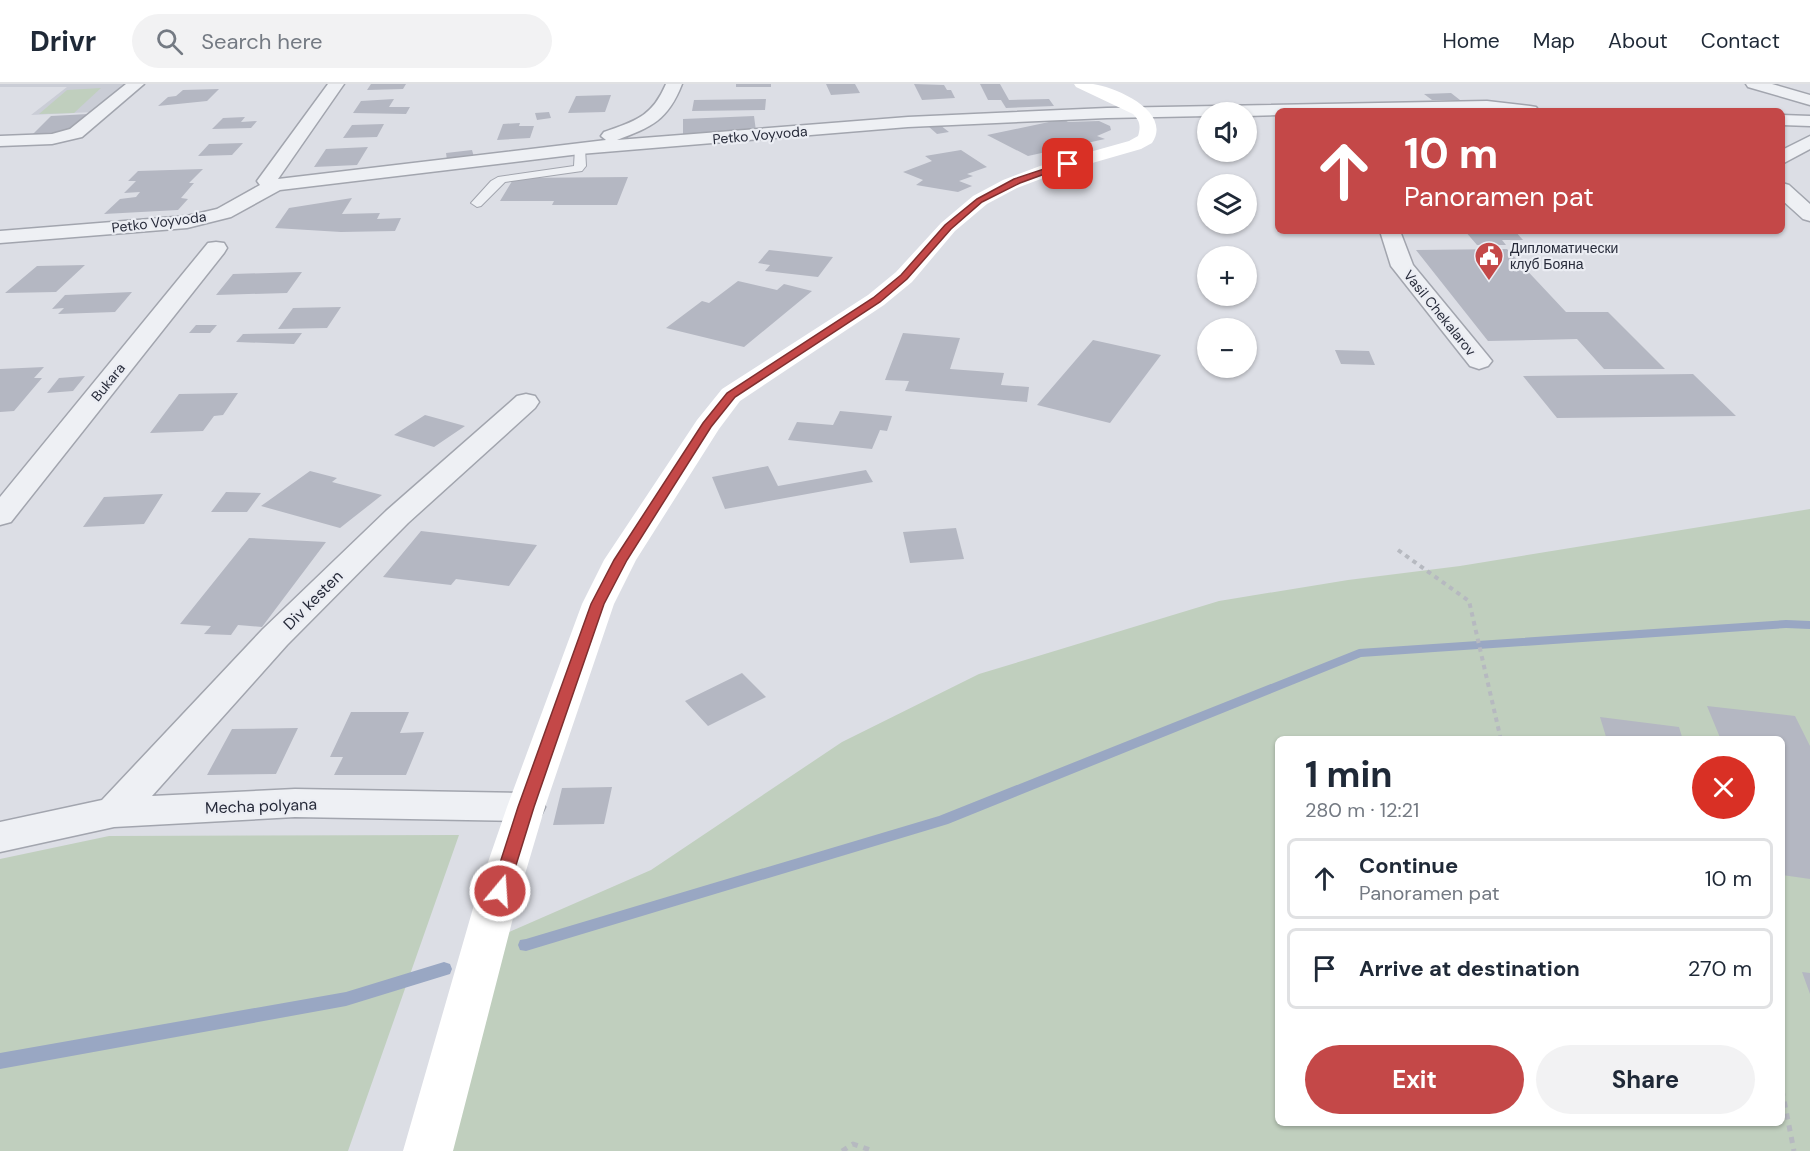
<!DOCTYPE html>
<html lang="en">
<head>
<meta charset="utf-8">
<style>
  :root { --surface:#fff; --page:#f2f2f3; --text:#1f2937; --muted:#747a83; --line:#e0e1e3; --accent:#c44848 }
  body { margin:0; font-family:"DM Sans",sans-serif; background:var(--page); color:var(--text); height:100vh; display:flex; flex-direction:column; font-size:22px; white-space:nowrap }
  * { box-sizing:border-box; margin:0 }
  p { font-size:20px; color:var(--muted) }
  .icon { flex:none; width:33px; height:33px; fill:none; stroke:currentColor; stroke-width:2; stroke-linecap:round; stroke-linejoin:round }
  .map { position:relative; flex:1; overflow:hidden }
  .panel { position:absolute; left:1275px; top:652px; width:510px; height:390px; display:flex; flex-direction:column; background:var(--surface); border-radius:9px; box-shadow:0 2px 4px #0004 }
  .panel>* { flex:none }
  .hud { position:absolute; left:1275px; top:24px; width:510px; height:126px; border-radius:9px; box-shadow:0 2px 4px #0004; background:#c44848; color:#fff; overflow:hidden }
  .fabs { position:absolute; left:1197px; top:18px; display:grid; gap:12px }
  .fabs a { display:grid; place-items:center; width:60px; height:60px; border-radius:50%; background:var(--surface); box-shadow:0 2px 4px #0004; font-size:30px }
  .pin { position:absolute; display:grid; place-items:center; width:51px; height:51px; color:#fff; margin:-26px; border-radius:12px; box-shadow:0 3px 9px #0006 }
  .me { position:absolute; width:66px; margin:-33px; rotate:18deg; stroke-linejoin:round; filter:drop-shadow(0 0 4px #0008) }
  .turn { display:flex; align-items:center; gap:21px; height:126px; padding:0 30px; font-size:27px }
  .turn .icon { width:78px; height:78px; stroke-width:2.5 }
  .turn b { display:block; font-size:42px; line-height:51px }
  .round { display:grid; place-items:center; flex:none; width:63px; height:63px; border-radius:32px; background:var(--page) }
  .head { display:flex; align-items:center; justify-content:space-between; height:102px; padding:0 30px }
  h1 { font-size:36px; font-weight:700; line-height:45px }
  .primary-button { display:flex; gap:12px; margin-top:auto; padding:12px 30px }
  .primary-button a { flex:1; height:69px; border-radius:36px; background:var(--accent); color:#fff; font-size:24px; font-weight:700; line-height:69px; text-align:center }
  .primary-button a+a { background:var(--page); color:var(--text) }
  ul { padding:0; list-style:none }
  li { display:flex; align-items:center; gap:18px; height:81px; margin:0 12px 9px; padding:0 18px; border:3px solid var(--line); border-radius:9px }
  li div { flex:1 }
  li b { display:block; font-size:22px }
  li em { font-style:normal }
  header { display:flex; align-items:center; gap:36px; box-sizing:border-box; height:84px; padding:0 30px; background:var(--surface); border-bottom:2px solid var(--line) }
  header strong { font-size:28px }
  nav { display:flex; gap:33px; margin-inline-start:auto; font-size:21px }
  .search { width:420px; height:54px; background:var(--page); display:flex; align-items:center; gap:15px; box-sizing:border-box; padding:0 21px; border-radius:33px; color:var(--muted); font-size:22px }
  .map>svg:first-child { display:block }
</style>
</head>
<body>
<header>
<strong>Drivr</strong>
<div class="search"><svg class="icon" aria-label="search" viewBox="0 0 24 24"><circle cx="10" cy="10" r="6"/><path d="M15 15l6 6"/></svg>Search here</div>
<nav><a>Home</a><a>Map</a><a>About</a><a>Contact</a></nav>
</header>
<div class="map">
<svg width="1810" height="1067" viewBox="0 0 1810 1067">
  <rect width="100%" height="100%" fill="#dcdee5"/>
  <path fill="#cacdd6" d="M 0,0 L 130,0 L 93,28 L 31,31 L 67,3 L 0,3 Z"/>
  <path fill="#c0cfbe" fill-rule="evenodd" d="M 101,4 L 74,29 L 39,30 L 67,6 Z
    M 1810,425 L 1810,1067 L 446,1067 L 507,849 L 651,786 L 842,658 L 979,590 L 1219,517 L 1348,496 L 1460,482 ZM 1278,656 L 1782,656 L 1782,1040 L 1278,1040 Z
    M 459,751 L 348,1067 L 0,1067 L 0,775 L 109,752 Z"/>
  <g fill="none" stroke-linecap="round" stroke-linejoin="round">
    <path fill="#99a7c3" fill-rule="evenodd" d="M 1786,536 L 1810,537 L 1810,545 L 1786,544 L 1361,573 L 948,740 L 526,867 L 520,866 L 518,861 L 520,856 L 526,855 L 939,732 L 1359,565 Z
      M 444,878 L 450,880 L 452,885 L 450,890 L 346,922 L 0,985 L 0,969 L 346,908 Z"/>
  </g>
  <path fill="#b4b7c2" d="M 371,0 L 406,0 L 403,5 L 367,6 Z
    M 736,0 L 771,0 L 771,3 L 736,3 Z
    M 826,0 L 855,0 L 860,9 L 831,11 Z
    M 914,0 L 944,1 L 947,6 L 951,6 L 955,14 L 922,16 Z
    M 980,0 L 1000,0 L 1009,16 L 1049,15 L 1054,22 L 1006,24 L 1001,16 L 988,16 Z
    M 219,5 L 207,17 L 158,22 L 168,13 L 176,12 L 183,6 Z
    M 1451,9 L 1460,16 L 1432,16 L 1424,10 Z
    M 611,11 L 605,28 L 568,29 L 576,12 Z
    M 394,15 L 389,23 L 410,23 L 406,30 L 353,29 L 361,17 Z
    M 766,15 L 765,26 L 692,27 L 694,16 Z
    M 549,28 L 551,34 L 537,36 L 535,29 Z
    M 88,30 L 70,49 L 32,51 L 51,32 Z
    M 754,32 L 756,47 L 683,50 L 683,35 Z
    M 245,33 L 241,38 L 257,37 L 251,44 L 212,45 L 223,34 Z
    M 1063,35 L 1068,38 L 1099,37 L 1110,42 L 1111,46 L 1097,52 L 1105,55 L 1028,72 L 987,51 Z
    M 520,39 L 519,42 L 534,42 L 530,54 L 497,56 L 503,40 Z
    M 384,40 L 377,53 L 343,54 L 352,41 Z
    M 940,41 L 949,48 L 937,50 L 928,42 Z
    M 243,59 L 232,71 L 198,72 L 209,60 Z
    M 368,63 L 357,81 L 314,83 L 326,65 Z
    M 472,66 L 474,73 L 447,76 L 446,69 Z
    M 961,66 L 987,83 L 967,90 L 973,92 L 959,97 L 972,102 L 958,108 L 916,101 L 923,96 L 903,88 L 932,77 L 925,72 Z
    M 203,85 L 189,99 L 194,99 L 181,114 L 188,115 L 178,126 L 104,130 L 120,115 L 136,113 L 140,108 L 124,109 L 136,97 L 128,97 L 138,87 Z
    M 628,93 L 617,121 L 552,121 L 554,117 L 500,117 L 514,94 Z
    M 352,114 L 342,130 L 380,129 L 377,135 L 401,134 L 395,147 L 341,148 L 275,144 L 289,124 Z
    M 1465,147 L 1515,147 L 1523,156 L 1502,156 L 1506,161 L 1477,161 Z
    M 1507,165 L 1566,228 L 1608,228 L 1665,285 L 1604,285 L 1577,255 L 1488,257 L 1416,166 Z
    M 769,166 L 833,173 L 818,193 L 765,187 L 770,181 L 758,179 Z
    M 85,181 L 56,208 L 5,209 L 37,182 Z
    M 302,188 L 287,209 L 216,211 L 233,190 Z
    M 738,197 L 777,206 L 784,200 L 812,207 L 744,263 L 666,244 L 702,217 L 709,219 Z
    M 132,208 L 115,228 L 58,230 L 64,224 L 52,225 L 65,211 Z
    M 341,223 L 327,244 L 278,245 L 293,224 Z
    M 196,241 L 217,241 L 210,249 L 189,249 Z
    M 302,249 L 294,260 L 236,258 L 243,250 Z
    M 903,249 L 960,254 L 950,285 L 1004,289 L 1001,301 L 1029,303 L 1027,318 L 905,307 L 909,297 L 885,296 Z
    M 1093,256 L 1161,271 L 1110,339 L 1037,321 Z
    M 1335,266 L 1369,267 L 1375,281 L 1341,280 Z
    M 44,283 L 34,294 L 42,294 L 14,327 L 0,328 L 0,285 Z
    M 1693,290 L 1736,332 L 1557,334 L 1523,292 Z
    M 85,292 L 73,307 L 47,309 L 59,294 Z
    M 238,309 L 223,331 L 214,332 L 203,347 L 150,349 L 179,310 Z
    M 840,327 L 892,332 L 887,347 L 880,346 L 872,365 L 788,356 L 797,338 L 833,341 Z
    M 425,331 L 465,342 L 434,363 L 394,351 Z
    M 768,382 L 778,402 L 866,386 L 873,398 L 725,425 L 712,393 Z
    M 310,387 L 337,394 L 332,398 L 382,411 L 340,444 L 261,422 Z
    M 226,408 L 261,409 L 247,428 L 211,428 Z
    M 163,410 L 144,440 L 83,443 L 104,413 Z
    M 956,444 L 964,475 L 910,479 L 903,448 Z
    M 421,447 L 537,461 L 509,502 L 456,495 L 451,501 L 383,493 Z
    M 249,454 L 326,458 L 262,543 L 238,541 L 231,551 L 204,550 L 211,542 L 180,540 Z
    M 742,589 L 766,613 L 708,642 L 685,617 Z
    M 1707,622 L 1795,632 L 1810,662 L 1810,795 L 1782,791 L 1782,656 L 1721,656 Z
    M 351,628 L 409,628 L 400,649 L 424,648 L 406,691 L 334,691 L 343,673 L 330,673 Z
    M 1600,633 L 1679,643 L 1683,656 L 1607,656 Z
    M 298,644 L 276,690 L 207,691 L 232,645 Z
    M 612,703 L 604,740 L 553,741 L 562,704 Z
    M 1802,888 L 1810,889 L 1810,910 Z"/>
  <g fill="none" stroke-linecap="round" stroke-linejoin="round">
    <g stroke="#a2a5ae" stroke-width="2">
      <path id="service" d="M 580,61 L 585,64 L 586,82 L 582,87 L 505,98 L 481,122 L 477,123 L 471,119 L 491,97 L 498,93 L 574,82 L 575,64 Z"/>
    </g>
    <g stroke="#a2a5ae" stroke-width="3">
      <path id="minor" d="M 126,0 L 144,0 L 82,53 L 52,60 L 0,62 L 0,52 L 52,50 L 70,45 Z
        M 328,0 L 344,0 L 278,95 L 606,56 L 601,52 L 604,48 C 635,37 652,33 666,0 L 682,0 C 668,36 652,43 617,56 L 908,33 L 1107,24 L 1487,17 L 1530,22 L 1536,23 L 1539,27 L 1278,27 L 1278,31 L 1246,32 L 1246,28 L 1208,28 L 1208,32 L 1107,34 L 908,43 L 580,70 L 280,106 L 231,133 L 187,144 L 0,159 L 0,147 L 187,132 L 217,125 L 260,101 L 257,97 Z
        M 1746,0 L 1772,0 L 1810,11 L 1810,21 L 1748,3 Z
        M 1782,31 L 1810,32 L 1810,42 L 1782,41 Z
        M 1810,52 L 1810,65 L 1782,80 L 1782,66 Z
        M 1782,99 L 1789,101 L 1810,120 L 1810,137 L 1803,135 L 1782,116 Z
        M 1380,147 L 1400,147 L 1413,181 L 1488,272 L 1492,277 L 1488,282 L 1479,285 L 1470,282 L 1391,182 Z
        M 216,158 L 224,159 L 227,164 L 224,169 L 11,438 L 0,441 L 0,413 L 208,159 Z
        M 526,310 L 535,312 L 539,318 L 535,324 L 408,439 L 287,561 L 152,712 L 295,705 L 526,709 L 540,713 L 545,723 L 540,733 L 526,737 L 295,733 L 114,743 L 0,768 L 0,738 L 102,716 L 263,545 L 386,427 L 517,312 Z"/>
    </g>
    <path stroke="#b6b9c0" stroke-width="4" stroke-dasharray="4.5 4.5" stroke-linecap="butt" d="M 1398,466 L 1469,517 L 1501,656"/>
    <path stroke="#b6b9c0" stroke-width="5" stroke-dasharray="6 6" stroke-linecap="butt" d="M 1782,1006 L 1794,1067
      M 842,1067 L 853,1060 L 873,1067"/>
    <use href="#service" fill="#eef0f4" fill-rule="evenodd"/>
    <use href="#minor" fill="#eef0f4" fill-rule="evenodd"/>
    <path fill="#fff" fill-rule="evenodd" d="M 1074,0 C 1080,0 1087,0 1093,0 C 1116,3 1173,28 1152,59 L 1141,65 L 1054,90 L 1017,104 L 987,120 L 955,147 L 912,198 L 884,221 L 740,317 L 719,345 L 636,476 L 614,520 L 545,723 L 520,807 L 453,1067 L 403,1067 L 478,807 L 507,723 L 582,520 L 604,476 L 697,336 L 722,305 L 868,211 L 896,188 L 941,139 L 973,112 L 1003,96 L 1040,82 L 1129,57 L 1138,52 C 1141,42 1140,37 1133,30 L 1076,3 Z"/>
  </g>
  <path fill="#c44848" stroke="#7f2f2f" stroke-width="1.5" d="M 1065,78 L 1072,80 L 1020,99 L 982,118 L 951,145 L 907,195 L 880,218 L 735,313 L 711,343 L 627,476 L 604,520 L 534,723 L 508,807 L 506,811 L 500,813 L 493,811 L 491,807 L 518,723 L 591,520 L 614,476 L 703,339 L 727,309 L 873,214 L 901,191 L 945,141 L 977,115 L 1014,95 Z"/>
  <defs>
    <g id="civic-pin" transform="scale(1.5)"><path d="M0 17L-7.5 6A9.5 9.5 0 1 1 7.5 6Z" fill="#c44848" stroke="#ebedf3"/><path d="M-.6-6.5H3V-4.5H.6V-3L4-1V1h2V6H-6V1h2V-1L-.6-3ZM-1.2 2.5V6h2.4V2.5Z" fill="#fff"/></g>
  </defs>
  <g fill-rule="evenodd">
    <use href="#civic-pin" x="1489" y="172"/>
  </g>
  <g text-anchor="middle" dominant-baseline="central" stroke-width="4.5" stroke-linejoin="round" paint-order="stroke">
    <g font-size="14" fill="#272b3a" stroke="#ebedf3">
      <text transform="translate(760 51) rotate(-5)">Petko Voyvoda</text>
      <text transform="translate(159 138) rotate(-7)">Petko Voyvoda</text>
      <text transform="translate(1440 229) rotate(51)">Vasil Chekalarov</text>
      <text transform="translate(108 298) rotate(-51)">Bukara</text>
    </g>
    <g font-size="14" fill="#272b3a" stroke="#ebedf3" text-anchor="start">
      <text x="1510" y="164">Дипломатически<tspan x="1510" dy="16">клуб Бояна</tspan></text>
    </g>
    <g font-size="16" fill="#272b3a" stroke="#ebedf3">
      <text transform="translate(313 516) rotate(-45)">Div kesten</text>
      <text transform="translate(261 722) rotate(-2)">Mecha polyana</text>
    </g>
  </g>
</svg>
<div class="fabs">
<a><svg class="icon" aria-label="sound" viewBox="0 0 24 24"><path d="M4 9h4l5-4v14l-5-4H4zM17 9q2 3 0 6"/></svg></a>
<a><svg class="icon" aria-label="layers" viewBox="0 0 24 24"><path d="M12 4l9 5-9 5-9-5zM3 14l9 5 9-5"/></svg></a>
<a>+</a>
<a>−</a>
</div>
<div class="pin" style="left:1068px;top:80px;background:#d93025"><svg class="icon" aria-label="arrive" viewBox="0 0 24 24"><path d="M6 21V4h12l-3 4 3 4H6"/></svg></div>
<svg class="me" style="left:500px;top:807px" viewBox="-20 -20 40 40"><circle r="17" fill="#c44848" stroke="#fff" stroke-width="3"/><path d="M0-11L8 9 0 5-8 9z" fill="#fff"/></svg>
<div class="hud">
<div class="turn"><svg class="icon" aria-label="ahead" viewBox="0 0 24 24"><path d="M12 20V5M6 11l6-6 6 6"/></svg><div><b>10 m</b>Panoramen pat</div></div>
</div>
<section class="panel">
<div class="head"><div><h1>1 min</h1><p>280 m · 12:21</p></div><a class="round" style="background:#d93025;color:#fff"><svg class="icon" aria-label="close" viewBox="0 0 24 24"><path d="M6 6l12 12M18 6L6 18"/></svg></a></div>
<ul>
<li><svg class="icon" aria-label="ahead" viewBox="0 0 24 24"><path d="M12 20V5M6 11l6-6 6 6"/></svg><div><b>Continue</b><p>Panoramen pat</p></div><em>10 m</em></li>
<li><svg class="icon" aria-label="arrive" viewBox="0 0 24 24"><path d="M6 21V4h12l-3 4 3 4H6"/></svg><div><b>Arrive at destination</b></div><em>270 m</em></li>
</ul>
<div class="primary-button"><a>Exit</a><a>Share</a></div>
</section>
</div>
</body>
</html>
